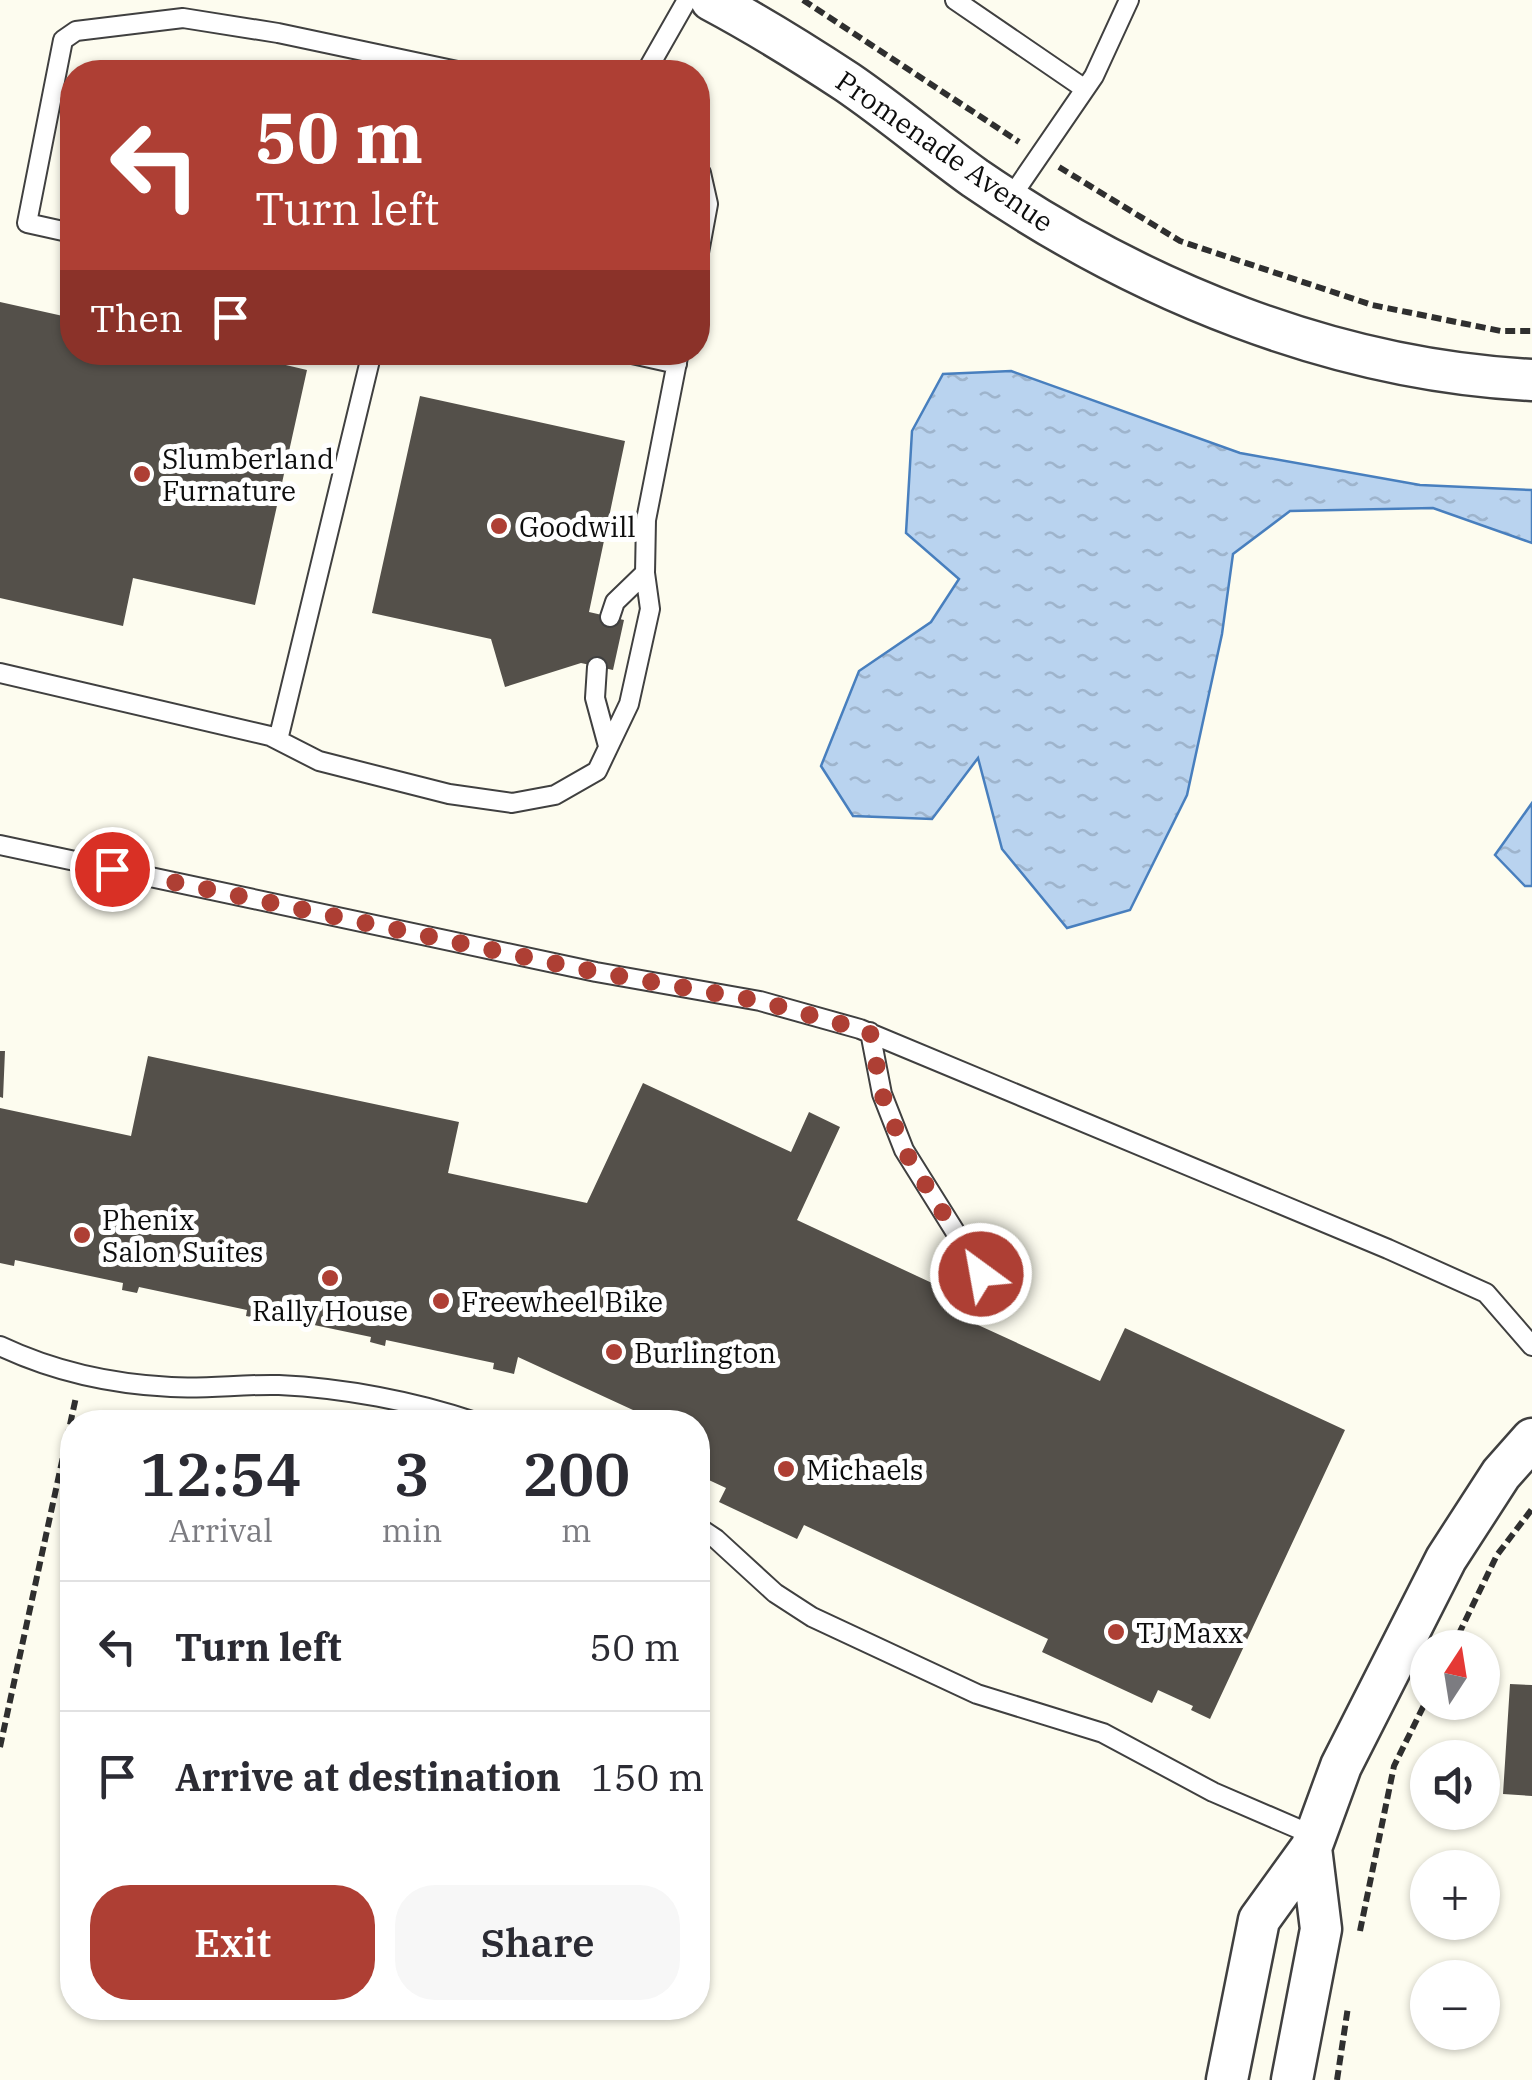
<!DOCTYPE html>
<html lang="en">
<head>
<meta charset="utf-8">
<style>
  :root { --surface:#fff; --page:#f7f7f7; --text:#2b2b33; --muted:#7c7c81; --line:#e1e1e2; --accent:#ae3f34 }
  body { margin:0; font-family:"IBM Plex Serif",serif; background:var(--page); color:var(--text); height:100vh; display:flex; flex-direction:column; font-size:38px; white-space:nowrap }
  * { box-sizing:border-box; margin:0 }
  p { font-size:32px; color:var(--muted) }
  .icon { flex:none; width:55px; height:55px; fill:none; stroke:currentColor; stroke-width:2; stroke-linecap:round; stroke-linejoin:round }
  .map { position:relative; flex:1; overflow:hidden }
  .details { position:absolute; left:60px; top:1410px; width:650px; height:610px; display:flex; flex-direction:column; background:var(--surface); border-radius:40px; box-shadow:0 2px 8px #0004 }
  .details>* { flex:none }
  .top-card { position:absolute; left:60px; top:60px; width:650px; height:305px; border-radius:40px; box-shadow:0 2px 8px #0004; background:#ae3f34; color:#fff; overflow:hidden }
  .needle { width:65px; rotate:12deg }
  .fabs { position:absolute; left:1410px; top:1630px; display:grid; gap:20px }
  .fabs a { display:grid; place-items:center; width:90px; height:90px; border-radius:50%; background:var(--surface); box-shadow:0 2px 8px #0004; font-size:50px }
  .pin { position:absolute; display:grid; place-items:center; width:85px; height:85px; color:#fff; margin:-42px; border:5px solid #fff; border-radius:50%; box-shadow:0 2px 10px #0007 }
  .me { position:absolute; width:110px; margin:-55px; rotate:328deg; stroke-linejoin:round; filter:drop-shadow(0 0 8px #0008) }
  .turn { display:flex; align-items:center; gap:35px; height:210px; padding:0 30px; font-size:45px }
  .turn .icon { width:130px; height:130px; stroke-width:2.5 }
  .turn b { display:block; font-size:70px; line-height:85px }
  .then { display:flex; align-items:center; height:95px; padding:0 30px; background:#0003; gap:20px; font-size:38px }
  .eta { display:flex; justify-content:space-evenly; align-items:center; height:170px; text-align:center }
  .eta b { font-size:60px; font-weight:600; line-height:70px }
  .action { display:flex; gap:20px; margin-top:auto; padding:20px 30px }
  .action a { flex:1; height:115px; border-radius:40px; background:var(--accent); color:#fff; font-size:40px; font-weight:600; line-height:115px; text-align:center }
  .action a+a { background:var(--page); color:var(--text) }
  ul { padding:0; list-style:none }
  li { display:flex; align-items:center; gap:30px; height:130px; padding:0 30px; border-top:2px solid var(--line) }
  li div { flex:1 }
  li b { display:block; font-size:38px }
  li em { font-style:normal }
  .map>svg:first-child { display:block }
</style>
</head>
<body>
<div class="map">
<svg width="1532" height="2080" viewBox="0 0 1532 2080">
  <defs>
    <pattern id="water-ripples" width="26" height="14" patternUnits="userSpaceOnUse" patternTransform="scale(2.5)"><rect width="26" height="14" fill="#b9d3ef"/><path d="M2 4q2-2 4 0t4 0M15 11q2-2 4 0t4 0" fill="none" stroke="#9eb4cc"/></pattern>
  </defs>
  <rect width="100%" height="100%" fill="#fdfcef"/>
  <path fill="url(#water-ripples)" stroke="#487fbe" stroke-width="2.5" d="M 1011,371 L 1240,453 L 1420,485 L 1532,490 L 1532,543 L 1433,508 L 1290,511 L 1233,554 L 1222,634 L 1187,795 L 1130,910 L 1067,928 L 1002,849 L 978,758 L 932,819 L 853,816 L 821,766 L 859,671 L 931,622 L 959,579 L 906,533 L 912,431 L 943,374 Z
    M 1532,803 L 1532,886 L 1525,886 L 1495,855 Z"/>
  <path fill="#54504a" d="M 0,302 L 72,318 L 72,352 L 230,352 L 307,370 L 255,605 L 133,578 L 123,626 L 0,598 Z
    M 420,396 L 625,441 L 589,612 L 624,620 L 613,670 L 581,663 L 505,687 L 491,639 L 372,613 Z
    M 0,1051 L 5,1051 L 3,1098 L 0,1097 Z
    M 148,1056 L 459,1122 L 448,1173 L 587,1203 L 643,1083 L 791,1152 L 809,1112 L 840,1127 L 797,1220 L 962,1297 L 954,1314 L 1100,1381 L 1125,1328 L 1345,1430 L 1210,1719 L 1191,1710 L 1193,1706 L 1158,1690 L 1152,1703 L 1042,1652 L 1048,1639 L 804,1525 L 797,1539 L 719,1502 L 726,1488 L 698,1475 L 698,1422 L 659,1422 L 518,1357 L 514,1374 L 493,1369 L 494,1363 L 386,1340 L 385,1346 L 370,1342 L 371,1337 L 262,1314 L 261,1319 L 246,1316 L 247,1310 L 139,1287 L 137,1293 L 122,1290 L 123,1283 L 15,1260 L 14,1266 L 0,1263 L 0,1108 L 131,1136 Z
    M 1510,1684 L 1532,1685 L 1532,1796 L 1503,1794 Z"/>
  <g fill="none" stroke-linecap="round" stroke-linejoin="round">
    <g stroke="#404040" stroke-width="22">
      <path id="service" d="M 955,0 L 1085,89
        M 646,72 L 687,0
        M 698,170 L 701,173 L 708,204 L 698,258
        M 1009,200 L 1094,76 L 1129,0
        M 72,233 L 27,223 L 63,40 L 76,31 L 183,18 L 278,33 L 462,72
        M 623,352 L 677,364
        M 610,617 L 615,602 L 645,573
        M 597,667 L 595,698 L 608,746
        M 0,673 L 270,736 L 319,761 L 449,794 L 512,803 L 555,795 L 597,771 L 629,704 L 650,609 L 645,573 L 646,520 L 679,352
        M 278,740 L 372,352
        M 0,845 L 596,972 L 760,1001 L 860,1029 L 1388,1249 L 1486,1293 L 1532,1346
        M 870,1032 L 882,1094 L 904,1150 L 981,1273
        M 0,1346 C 55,1372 110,1384 171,1387 C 207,1389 243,1384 279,1385 C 343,1388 414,1401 475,1422
        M 698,1527 L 716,1539 L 775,1593 L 812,1617 L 977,1694 L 1103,1733 L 1213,1792 L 1315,1836"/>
    </g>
    <g stroke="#404040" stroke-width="45">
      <path id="tertiary" d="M 711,0 C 758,25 803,53 847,82 C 891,112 932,147 975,178 C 1138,290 1333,370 1532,380
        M 1227,2080 L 1259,1920 L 1311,1848 L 1341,1766 L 1446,1559 L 1501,1474 L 1532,1439
        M 1292,2080 L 1321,1929 L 1311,1848"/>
    </g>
    <path stroke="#2f2f2f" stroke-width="6" stroke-dasharray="10 5" stroke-linecap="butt" d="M 803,0 L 1019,142
      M 1059,167 L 1180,241 L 1372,305 L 1501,331 L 1532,331
      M 1452,1648 L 1497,1555 L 1532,1509
      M 0,1747 L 76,1397
      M 1360,1931 L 1394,1766 L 1428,1697
      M 1337,2080 L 1348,2007"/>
    <use href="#service" stroke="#fff" stroke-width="18"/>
    <use href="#tertiary" stroke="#fff" stroke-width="40"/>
  </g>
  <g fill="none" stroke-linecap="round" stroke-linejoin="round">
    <path stroke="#ae3f34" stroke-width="18" stroke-dasharray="0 32.4" d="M 112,869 L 596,972 L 760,1001 L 870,1032 L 882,1094 L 904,1150 L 981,1274"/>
  </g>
  <g fill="#ae3f34" stroke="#fff" stroke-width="4">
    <circle cx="142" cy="474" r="10"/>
    <circle cx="499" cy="526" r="10"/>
    <circle cx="82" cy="1235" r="10"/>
    <circle cx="330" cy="1278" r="10"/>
    <circle cx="441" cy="1301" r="10"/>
    <circle cx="614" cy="1352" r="10"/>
    <circle cx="786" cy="1469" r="10"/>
    <circle cx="1116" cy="1632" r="10"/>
  </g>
  <g text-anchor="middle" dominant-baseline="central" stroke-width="10" stroke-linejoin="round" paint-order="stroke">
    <g font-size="28" fill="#0d0d0d" stroke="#fff">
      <text transform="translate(945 151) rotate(35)">Promenade Avenue</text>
    </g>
    <g font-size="28" fill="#0d0d0d" stroke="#fff" text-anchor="start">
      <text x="162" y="458">Slumberland<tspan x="162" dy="32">Furnature</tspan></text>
      <text x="519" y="526">Goodwill</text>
      <text x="102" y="1219">Phenix<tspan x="102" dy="32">Salon Suites</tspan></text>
      <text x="461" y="1301">Freewheel Bike</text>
      <text x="330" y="1310" text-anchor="middle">Rally House</text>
      <text x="634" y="1352">Burlington</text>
      <text x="806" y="1469">Michaels</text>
      <text x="1136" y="1632">TJ Maxx</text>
    </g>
  </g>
</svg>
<div class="fabs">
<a><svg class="needle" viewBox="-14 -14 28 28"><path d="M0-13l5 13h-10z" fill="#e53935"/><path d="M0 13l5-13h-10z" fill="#7c7c81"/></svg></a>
<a><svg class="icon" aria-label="sound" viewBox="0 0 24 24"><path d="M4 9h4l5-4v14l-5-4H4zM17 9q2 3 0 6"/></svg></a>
<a>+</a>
<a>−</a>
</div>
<div class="pin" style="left:112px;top:869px;background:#d93025"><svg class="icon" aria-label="arrive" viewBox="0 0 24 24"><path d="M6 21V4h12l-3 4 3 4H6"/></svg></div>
<svg class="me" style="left:981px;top:1274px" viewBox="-20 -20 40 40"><circle r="17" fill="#ae3f34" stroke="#fff" stroke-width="3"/><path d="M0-11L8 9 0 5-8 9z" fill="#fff"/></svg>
<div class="top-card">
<div class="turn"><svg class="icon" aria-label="left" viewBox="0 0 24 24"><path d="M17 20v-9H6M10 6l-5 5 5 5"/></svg><div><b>50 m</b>Turn left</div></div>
<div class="then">Then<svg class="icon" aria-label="arrive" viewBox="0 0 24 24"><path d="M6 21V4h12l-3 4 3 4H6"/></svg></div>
</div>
<section class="details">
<div class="eta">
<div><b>12:54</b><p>Arrival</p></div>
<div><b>3</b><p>min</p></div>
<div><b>200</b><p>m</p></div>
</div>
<ul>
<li><svg class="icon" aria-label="left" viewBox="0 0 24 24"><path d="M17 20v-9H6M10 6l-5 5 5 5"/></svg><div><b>Turn left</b></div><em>50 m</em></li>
<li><svg class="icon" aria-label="arrive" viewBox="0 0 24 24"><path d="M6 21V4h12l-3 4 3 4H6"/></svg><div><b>Arrive at destination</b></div><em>150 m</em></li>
</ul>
<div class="action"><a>Exit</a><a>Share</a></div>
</section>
</div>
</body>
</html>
